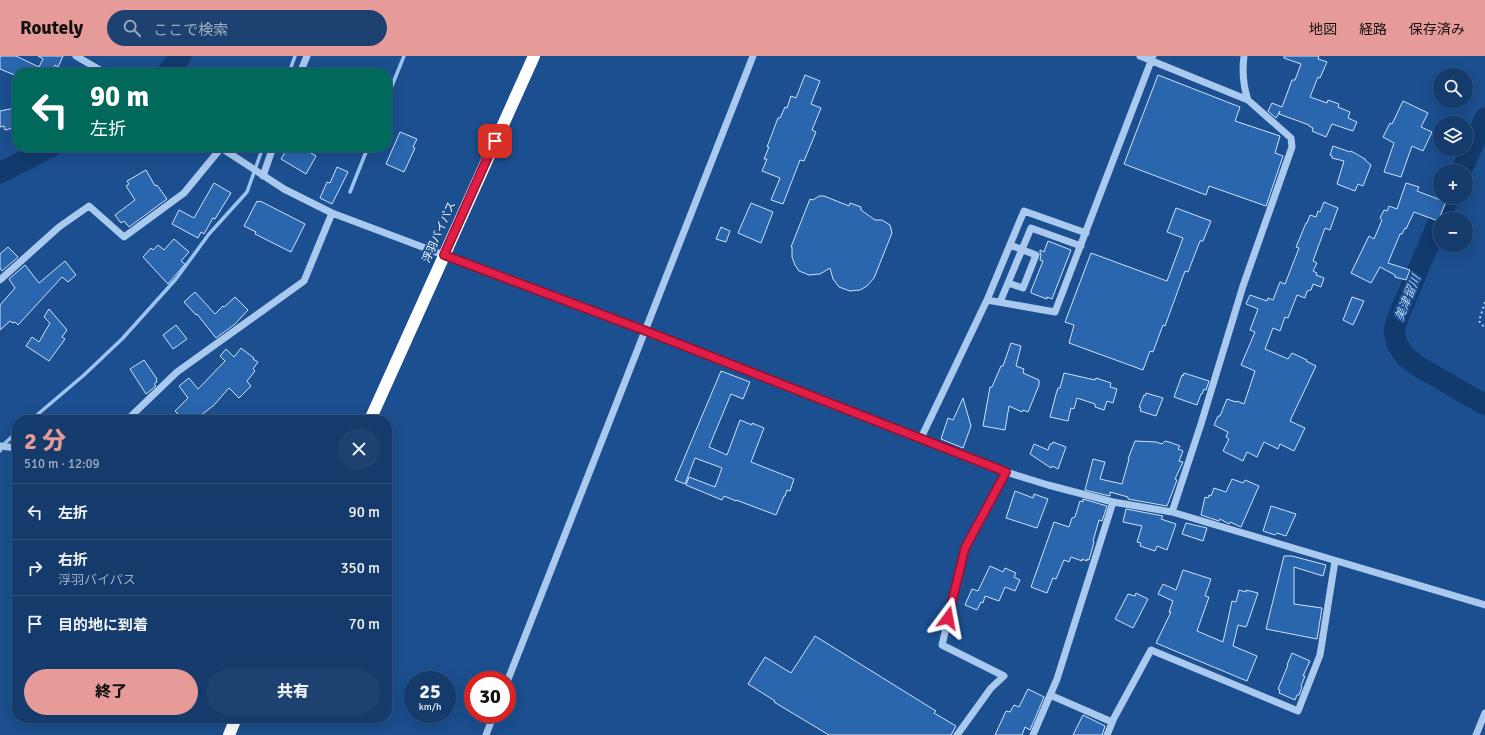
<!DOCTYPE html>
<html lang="ja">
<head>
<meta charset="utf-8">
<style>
  :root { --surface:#143b6b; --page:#1d4271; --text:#f1f3f6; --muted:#9dadc1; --line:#33557e; --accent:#e69b98 }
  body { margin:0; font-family:Signika,"Noto Sans JP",sans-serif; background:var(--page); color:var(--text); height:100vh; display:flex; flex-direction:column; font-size:15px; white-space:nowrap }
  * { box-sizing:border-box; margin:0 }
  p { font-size:13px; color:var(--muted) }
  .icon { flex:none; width:22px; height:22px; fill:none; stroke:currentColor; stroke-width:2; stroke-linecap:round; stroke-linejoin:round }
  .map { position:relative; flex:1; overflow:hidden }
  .details { position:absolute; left:12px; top:359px; width:380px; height:308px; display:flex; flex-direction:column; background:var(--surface); border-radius:16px; box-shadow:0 4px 16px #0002,0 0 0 1px var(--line) }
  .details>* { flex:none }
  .guide { position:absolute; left:12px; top:12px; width:380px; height:84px; border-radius:16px; box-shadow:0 4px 16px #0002,0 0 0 1px var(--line); background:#00695c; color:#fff; overflow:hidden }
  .fabs { position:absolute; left:1433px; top:12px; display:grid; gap:8px }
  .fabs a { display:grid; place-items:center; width:40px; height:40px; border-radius:50%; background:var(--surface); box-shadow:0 4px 16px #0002,0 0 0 1px var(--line); font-size:20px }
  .speed { position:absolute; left:404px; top:615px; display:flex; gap:8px; font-size:20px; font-weight:700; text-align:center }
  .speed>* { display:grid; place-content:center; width:52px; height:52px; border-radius:50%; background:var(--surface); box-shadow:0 4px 16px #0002,0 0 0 1px var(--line); line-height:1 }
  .speed small { font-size:10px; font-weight:400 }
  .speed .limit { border:6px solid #d22; background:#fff; color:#111 }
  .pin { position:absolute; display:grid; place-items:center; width:34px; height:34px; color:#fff; margin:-17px; border-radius:8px; box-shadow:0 2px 6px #0006 }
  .me { position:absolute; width:44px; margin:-22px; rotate:13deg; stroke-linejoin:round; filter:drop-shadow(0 0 3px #0008) }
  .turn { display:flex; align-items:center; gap:14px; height:84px; padding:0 12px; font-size:18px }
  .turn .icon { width:52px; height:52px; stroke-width:2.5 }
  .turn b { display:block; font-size:28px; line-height:34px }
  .round { display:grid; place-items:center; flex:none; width:42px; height:42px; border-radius:21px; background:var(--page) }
  .summary { display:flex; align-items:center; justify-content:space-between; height:68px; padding:0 12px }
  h1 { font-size:24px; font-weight:800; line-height:30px; color:var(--accent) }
  .primary-button { display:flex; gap:8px; margin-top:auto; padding:8px 12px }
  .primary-button a { flex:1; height:46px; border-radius:24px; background:var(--accent); color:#111; font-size:16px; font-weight:800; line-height:46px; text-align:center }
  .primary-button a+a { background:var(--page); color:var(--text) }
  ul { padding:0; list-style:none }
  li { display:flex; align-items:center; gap:12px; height:56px; padding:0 12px; border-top:1px solid var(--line) }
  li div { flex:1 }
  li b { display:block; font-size:15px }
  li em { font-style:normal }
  header { display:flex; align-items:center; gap:24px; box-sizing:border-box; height:56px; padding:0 20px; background:var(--accent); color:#111 }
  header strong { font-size:19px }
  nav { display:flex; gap:22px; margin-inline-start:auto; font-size:14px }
  .search { width:280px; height:36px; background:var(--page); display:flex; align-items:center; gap:10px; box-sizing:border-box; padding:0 14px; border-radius:22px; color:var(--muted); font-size:15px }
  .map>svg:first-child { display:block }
</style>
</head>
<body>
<header>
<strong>Routely</strong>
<div class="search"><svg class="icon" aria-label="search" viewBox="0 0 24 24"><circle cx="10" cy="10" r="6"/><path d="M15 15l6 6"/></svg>ここで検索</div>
<nav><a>地図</a><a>経路</a><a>保存済み</a></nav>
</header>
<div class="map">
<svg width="1485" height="679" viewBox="0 0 1485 679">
  <rect width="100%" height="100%" fill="#1b4f8f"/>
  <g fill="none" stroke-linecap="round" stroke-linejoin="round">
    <path stroke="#9cc4f0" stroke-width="3.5" d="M 289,17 L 295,0
      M 387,42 L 404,0
      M 350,136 L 368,91
      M 31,364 L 84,319 L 122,283 L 176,223 L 209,178 L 247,136 L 263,91
      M 0,395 L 3,389 L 17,376"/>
    <path stroke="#123a6d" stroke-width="21" d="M 167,17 L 181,0
      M 1461,115 L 1485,62
      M 0,117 L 51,91
      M 1449,141 L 1398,261 L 1394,275 L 1397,288 L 1405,300 L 1416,309 L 1485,349"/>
  </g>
  <path fill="#2a66ad" stroke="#cfe3fa" d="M 0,0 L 16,0 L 39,11 L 43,3 L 38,0 L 63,0 L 58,11 L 55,9 L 51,17 L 17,17 L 17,20 L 0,13 Z
    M 1284,0 L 1319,0 L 1318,3 L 1327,6 L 1320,22 L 1318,21 L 1310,41 L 1327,47 L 1328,44 L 1339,48 L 1338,51 L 1350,56 L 1348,62 L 1357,66 L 1353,75 L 1332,68 L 1326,81 L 1312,75 L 1313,72 L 1309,70 L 1309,69 L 1279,58 L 1280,55 L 1276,62 L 1269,56 L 1268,55 L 1272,47 L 1282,51 L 1292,24 L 1295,24 L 1301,8 L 1284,2 Z
    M 805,19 L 820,25 L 811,48 L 821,52 L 812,74 L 816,76 L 804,105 L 800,104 L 783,148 L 771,144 L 780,122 L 762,115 L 767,103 L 764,103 L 769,91 L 767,91 L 778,62 L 780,62 L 785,51 L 787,52 L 791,40 L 796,42 Z
    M 1158,19 L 1240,51 L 1235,65 L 1280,80 L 1275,97 L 1283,100 L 1266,150 L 1209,130 L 1206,139 L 1124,108 Z
    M 1403,45 L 1428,57 L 1421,71 L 1432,76 L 1423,95 L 1412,90 L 1401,121 L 1384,116 L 1394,87 L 1383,81 L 1390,67 L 1392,68 Z
    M 15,52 L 17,60 L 17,71 L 5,74 L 4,70 L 0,71 L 0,55 Z
    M 400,76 L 417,83 L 413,91 L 415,92 L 404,116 L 386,108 Z
    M 1333,90 L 1350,96 L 1351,95 L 1365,103 L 1365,104 L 1371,109 L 1363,130 L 1358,128 L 1355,135 L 1337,128 L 1344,105 L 1332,102 L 1332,100 L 1330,99 Z
    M 288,91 L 308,91 L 306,94 L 316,100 L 306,118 L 281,103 Z
    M 337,111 L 348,116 L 332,148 L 320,142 L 327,126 L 330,127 Z
    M 146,114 L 155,130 L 157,129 L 167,143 L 129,171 L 124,165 L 121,167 L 115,159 L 135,144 L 126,130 L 129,128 L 127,125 Z
    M 214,127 L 231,137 L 215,163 L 213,162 L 204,178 L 201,176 L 198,182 L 172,168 L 179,154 L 194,162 Z
    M 1406,127 L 1419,131 L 1417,135 L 1446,146 L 1438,165 L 1414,156 L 1406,173 L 1405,172 L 1402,178 L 1400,178 L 1388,207 L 1410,214 L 1406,224 L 1395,221 L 1395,219 L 1380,211 L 1371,227 L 1351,217 L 1369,180 L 1374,183 L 1382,164 L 1380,162 L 1384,154 L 1387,155 L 1389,150 L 1397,153 Z
    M 819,140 L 824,140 L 849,150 L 850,147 L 861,151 L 861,154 L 875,164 L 882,164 L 890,169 L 892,177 L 874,222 L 867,230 L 860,234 L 850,235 L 839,231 L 833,223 L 830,212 L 820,218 L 809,219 L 799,215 L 795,209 L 792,201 L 792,191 L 791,191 L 810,143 L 813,144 Z
    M 257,145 L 259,146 L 260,145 L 305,168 L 291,196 L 255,178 L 256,176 L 244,170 Z
    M 1324,146 L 1338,152 L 1330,174 L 1325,172 L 1313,205 L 1317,207 L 1313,215 L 1317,217 L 1316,219 L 1324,222 L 1321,231 L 1313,228 L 1311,234 L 1307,235 L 1305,242 L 1297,239 L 1288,262 L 1285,261 L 1280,275 L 1273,272 L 1265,293 L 1288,303 L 1292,297 L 1307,304 L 1306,305 L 1316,310 L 1290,365 L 1305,372 L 1294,395 L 1280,388 L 1278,393 L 1264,386 L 1257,401 L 1247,396 L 1243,405 L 1223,395 L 1229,383 L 1226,381 L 1228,376 L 1214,369 L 1218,360 L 1220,360 L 1227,343 L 1236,346 L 1237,345 L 1244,348 L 1255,315 L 1241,309 L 1255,276 L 1250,274 L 1258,253 L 1246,248 L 1250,239 L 1267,245 L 1268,242 L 1273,244 L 1280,226 L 1285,228 L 1299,192 L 1296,191 L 1306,167 L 1307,167 L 1310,159 L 1316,161 L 1318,155 L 1320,156 Z
    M 751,147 L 773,156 L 761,187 L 738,177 Z
    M 1176,152 L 1211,165 L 1203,185 L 1200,185 L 1188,216 L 1185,215 L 1165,270 L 1163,269 L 1153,296 L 1150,295 L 1143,314 L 1069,287 L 1074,269 L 1065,266 L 1091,197 L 1167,225 L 1183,182 L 1167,176 Z
    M 721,171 L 730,175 L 726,186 L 716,183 Z
    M 174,183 L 189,196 L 181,205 L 185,208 L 168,228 L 143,201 L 151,192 L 153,194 L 158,189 L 164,194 Z
    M 1048,185 L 1071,194 L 1052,243 L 1047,241 L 1047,243 L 1031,237 L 1031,235 L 1043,205 L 1040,204 L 1041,199 L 1040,196 L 1040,194 L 1044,196 Z
    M 8,191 L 18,201 L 2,215 L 0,212 L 0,198 Z
    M 65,205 L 76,219 L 68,226 L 62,221 L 18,269 L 15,266 L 13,267 L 10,265 L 0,274 L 0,249 L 15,232 L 9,223 L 25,209 L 39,227 Z
    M 195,236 L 215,258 L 223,250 L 224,251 L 235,241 L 248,254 L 235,268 L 216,282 L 197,258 L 196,259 L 184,246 Z
    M 1352,241 L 1364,245 L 1353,269 L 1343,264 Z
    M 49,253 L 67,274 L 62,281 L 65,283 L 49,305 L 26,290 L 32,281 L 39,286 L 50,267 L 44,261 Z
    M 176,269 L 187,283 L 173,293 L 163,279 Z
    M 1011,287 L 1021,290 L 1016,310 L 1024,313 L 1023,317 L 1039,324 L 1039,329 L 1028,356 L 1023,354 L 1022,356 L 1009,350 L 1005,374 L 983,370 L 990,331 L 992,331 L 1001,310 L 1003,310 Z
    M 241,292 L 254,302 L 253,303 L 258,306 L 253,313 L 255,315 L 247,325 L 251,330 L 239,342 L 229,332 L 214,349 L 195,364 L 170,364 L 178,358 L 175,355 L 188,342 L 179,330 L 189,322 L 198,333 L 225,305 L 220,300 L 226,293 L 234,301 Z
    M 144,304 L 157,323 L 156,324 L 157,326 L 154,328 L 156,330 L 146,338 L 130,313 Z
    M 721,315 L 750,326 L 743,343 L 731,338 L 709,391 L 727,399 L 740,364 L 752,369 L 752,367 L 764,372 L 751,406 L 794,423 L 790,435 L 787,434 L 785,440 L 784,440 L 776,459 L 736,444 L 736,445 L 724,440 L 722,444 L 686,429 L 689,421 L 715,431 L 722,412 L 695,402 L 685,428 L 675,424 Z
    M 1064,317 L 1095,324 L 1096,322 L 1111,327 L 1110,331 L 1117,333 L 1113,347 L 1107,345 L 1104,354 L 1095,351 L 1095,348 L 1077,342 L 1074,353 L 1071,352 L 1068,365 L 1050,361 L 1056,338 L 1058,332 L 1060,332 Z
    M 1184,317 L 1209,325 L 1206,334 L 1204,333 L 1202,338 L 1201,338 L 1197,349 L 1174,341 L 1182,319 L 1183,320 Z
    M 1146,337 L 1163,342 L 1156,360 L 1140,355 L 1141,352 L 1139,351 L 1144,339 L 1145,340 Z
    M 963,342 L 971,370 L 963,392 L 941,383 L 948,362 L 953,364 Z
    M 1135,385 L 1156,386 L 1162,388 L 1165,385 L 1169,386 L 1180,390 L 1178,393 L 1183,395 L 1179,405 L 1183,406 L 1175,423 L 1177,424 L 1167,450 L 1128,443 L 1128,441 L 1110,436 L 1110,440 L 1085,434 L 1093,403 L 1105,406 L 1100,423 L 1122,428 L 1129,403 L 1128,403 Z
    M 1053,386 L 1066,391 L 1058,413 L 1052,410 L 1051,412 L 1030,398 L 1034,388 L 1048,394 L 1050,388 L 1052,388 Z
    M 1232,423 L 1243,427 L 1245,424 L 1259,430 L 1241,471 L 1230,466 L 1229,468 L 1220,463 L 1219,465 L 1201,459 L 1205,441 L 1208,442 L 1209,439 L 1211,440 L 1214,432 L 1226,436 Z
    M 1015,435 L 1033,442 L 1034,438 L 1048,443 L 1037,472 L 1006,462 Z
    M 1083,443 L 1107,450 L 1102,465 L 1099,464 L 1093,485 L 1094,486 L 1089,504 L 1087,503 L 1087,505 L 1082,503 L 1082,505 L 1071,501 L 1069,506 L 1064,504 L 1056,523 L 1053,522 L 1047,537 L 1031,531 L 1054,466 L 1069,471 L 1072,462 L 1075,461 L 1080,445 L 1083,446 Z
    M 1271,450 L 1296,458 L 1286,480 L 1277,477 L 1275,479 L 1263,475 Z
    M 1126,453 L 1163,460 L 1161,463 L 1176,468 L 1167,494 L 1157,490 L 1155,495 L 1140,490 L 1141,487 L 1137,486 L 1142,470 L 1123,466 Z
    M 1186,467 L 1207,472 L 1203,485 L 1182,478 Z
    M 1284,500 L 1292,500 L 1326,509 L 1323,520 L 1294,511 L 1294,548 L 1322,552 L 1317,583 L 1266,573 Z
    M 990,510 L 1003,516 L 1005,512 L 1016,517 L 1014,521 L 1020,524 L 1015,535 L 1005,531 L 999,545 L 985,540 L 983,547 L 981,546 L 977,554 L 965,549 L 972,533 L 978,535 Z
    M 1183,514 L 1211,523 L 1205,540 L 1209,541 L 1197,575 L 1223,586 L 1232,545 L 1236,546 L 1239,534 L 1246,536 L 1246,534 L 1258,537 L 1247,569 L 1246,571 L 1238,569 L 1233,590 L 1257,600 L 1247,625 L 1156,587 L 1171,556 L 1169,556 L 1173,545 L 1158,538 L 1163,528 L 1176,534 Z
    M 1136,537 L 1148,543 L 1133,572 L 1115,563 L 1128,538 L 1135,540 Z
    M 815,580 L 936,655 L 934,657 L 956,670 L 951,679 L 829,679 L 774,646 L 775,645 L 748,628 L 765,601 L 791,617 Z
    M 1292,597 L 1310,605 L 1303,620 L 1305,620 L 1301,630 L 1302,631 L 1299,639 L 1297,639 L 1295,644 L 1279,637 L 1280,634 L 1278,633 L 1288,609 L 1287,609 Z
    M 1028,633 L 1044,641 L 1030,674 L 1025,671 L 1022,679 L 995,679 L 1006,655 L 1010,656 L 1014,649 L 1019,651 Z
    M 1083,659 L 1105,670 L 1102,679 L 1073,679 Z"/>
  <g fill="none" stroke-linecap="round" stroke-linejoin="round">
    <path stroke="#a9c9ee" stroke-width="2" stroke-dasharray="2 3" stroke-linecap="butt" d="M 1485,246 L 1479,265 L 1485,272"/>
    <path stroke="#a9c9ee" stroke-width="7" d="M 76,0 L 105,17
      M 1140,0 L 1248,44 L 1291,82 L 1292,91 L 1243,230 L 1201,368 L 1172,456
      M 1244,0 C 1242,15 1243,29 1248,44
      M 300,17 L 307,0
      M 220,91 L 284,133 L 332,157 L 646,275 L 1006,416 L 1048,429 L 1113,446 L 1172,456 L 1485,549
      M 263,120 L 273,91
      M 0,224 L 59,171 L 89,150 L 124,181 L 184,137 L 221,92
      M 1008,227 L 1023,232 L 1036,199 L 1010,189
      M 987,244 L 1055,256 L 1153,0
      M 1000,246 L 1031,172 L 1081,190
      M 127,364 L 177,316 L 304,225 L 332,157
      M 921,382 L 987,244 L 1024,155 L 1086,177
      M 0,390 L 17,392
      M 507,626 L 753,0
      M 1050,639 L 1112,666
      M 486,679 L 494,658
      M 957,679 L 991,632 L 1004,620 L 942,589 L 965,492 L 1006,416
      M 1033,679 L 1057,623 L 1113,446
      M 1107,679 L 1114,662 L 1151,594 L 1298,655 L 1320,599 L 1335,505
      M 1476,679 L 1485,657"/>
    <path stroke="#fff" stroke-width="12" d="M 370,364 L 534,0
      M 229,679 L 236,662"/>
  </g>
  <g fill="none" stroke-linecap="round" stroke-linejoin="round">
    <g stroke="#92132f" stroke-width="10">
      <path id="route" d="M 495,85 L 444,199 L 646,275 L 1006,416 L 965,492 L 948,562"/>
    </g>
    <use href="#route" stroke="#e11d48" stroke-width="7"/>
  </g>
  <g text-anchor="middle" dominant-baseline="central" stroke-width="4" stroke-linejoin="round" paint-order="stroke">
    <g font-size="11" fill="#fff" stroke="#1b4f8f">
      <text transform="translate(439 176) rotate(-66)">浮羽バイパス</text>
    </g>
    <g font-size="12" font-style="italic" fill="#b5d3f5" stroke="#1b4f8f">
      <text transform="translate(1408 242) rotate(-68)">美津留川</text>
    </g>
  </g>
</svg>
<div class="fabs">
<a><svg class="icon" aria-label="search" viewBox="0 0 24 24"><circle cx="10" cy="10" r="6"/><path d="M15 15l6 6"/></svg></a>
<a><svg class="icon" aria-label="layers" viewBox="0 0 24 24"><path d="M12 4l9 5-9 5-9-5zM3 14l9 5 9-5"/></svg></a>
<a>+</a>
<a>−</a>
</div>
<div class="speed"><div>25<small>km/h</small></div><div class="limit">30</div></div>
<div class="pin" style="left:495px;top:85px;background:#d93025"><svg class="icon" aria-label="arrive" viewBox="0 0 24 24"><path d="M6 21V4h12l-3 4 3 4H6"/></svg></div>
<svg class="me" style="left:948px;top:562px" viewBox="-20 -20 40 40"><path d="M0-17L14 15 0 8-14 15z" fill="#e11d48" stroke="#fff" stroke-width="4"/></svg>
<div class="guide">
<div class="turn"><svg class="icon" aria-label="left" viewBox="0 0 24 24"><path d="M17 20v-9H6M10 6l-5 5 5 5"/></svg><div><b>90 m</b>左折</div></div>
</div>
<section class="details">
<div class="summary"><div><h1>2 分</h1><p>510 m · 12:09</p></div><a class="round"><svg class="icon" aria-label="close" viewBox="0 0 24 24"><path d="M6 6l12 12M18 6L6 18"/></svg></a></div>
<ul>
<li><svg class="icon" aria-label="left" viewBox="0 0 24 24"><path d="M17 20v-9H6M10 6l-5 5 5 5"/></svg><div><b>左折</b></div><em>90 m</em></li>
<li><svg class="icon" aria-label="right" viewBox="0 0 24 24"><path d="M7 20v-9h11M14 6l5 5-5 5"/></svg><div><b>右折</b><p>浮羽バイパス</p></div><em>350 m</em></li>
<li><svg class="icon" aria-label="arrive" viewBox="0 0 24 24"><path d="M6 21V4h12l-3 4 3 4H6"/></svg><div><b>目的地に到着</b></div><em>70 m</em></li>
</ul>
<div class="primary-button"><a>終了</a><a>共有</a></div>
</section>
</div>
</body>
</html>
